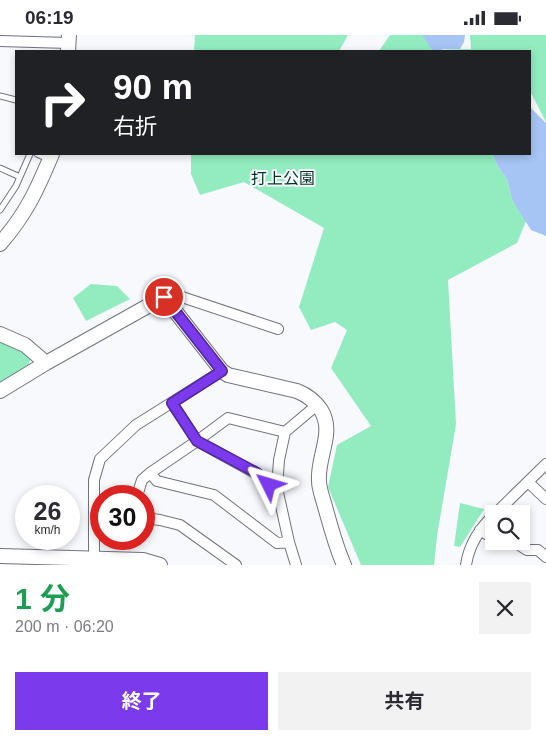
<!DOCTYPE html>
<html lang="ja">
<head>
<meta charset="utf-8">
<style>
  :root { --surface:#fff; --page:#f2f2f3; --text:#2b2b33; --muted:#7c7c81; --accent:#7c3aed }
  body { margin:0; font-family:Helvetica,"Noto Sans JP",sans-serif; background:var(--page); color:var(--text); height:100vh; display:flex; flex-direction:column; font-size:19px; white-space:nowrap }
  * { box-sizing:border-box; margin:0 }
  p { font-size:16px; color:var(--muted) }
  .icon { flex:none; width:28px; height:28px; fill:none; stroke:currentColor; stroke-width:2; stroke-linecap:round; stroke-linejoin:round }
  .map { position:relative; height:530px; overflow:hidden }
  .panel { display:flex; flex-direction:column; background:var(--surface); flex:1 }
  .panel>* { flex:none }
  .top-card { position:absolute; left:15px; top:15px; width:516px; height:105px; border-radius:0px; box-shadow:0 2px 8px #0003; background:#202124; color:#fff; overflow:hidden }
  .controls { position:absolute; left:485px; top:470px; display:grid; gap:10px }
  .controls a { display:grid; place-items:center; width:45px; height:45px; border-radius:0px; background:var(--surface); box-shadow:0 2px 8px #0003; font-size:25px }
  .speed { position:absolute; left:15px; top:450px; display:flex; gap:10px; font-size:25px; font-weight:700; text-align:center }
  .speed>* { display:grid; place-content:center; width:65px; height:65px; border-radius:50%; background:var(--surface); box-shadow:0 2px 8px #0003; line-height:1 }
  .speed small { font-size:12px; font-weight:400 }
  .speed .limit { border:8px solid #d22; background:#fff; color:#111 }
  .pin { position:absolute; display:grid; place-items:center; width:42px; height:42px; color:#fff; margin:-21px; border:2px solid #fff; border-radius:50%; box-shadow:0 1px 5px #0007 }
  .me { position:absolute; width:55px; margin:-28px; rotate:310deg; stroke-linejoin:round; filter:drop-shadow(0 0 4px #0008) }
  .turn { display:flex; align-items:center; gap:18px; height:105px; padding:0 15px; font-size:22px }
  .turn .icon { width:65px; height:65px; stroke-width:2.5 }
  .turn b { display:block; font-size:35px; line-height:42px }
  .round { display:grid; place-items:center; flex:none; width:52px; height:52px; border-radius:0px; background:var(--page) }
  .overview { display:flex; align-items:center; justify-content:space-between; height:85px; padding:0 15px }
  h1 { font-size:30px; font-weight:700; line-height:38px; color:#1e9e55 }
  .cta { display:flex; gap:10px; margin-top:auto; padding:10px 15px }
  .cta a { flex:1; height:58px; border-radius:0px; background:var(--accent); color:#fff; font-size:20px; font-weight:700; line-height:58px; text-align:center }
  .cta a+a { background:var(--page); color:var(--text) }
  .status { display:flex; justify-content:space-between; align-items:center; height:35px; padding:0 25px; background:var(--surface); direction:ltr }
  .status svg { height:14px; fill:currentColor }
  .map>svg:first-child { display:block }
</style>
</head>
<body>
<div class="status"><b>06:19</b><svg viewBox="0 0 49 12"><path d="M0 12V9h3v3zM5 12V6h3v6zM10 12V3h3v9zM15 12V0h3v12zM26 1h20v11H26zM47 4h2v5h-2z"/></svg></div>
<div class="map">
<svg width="546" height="530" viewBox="0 0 546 530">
  <rect width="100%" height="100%" fill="#f7f9fd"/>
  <path fill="#92ecc0" d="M 195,0 L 348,0 L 339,16 L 194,16 Z
    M 390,0 L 426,0 L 432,15 L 471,14 L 470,0 L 546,0 L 546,87 L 530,56 L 530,16 L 379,16 Z
    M 191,119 L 493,119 L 497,130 L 507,144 L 512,165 L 526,186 L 517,208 L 448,245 L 456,389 L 437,501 L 434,530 L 361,530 L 328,452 L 337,410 L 371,391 L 331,333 L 347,295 L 335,287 L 311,295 L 299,272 L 324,193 L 244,147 L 200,160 L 191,139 Z
    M 91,249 L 117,251 L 130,264 L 86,286 L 73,263 Z
    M 0,307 L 32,321 L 27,333 L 0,348 Z
    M 460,468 L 484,474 L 460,512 L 454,511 Z"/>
  <path fill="#a6c5f4" d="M 422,0 L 465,0 L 464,7 L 460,14 L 443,14 L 439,16 L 433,16 Z
    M 530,73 L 531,73 L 546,88 L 546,201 L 531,195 L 512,165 L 507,144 L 497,130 L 493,119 L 530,119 Z"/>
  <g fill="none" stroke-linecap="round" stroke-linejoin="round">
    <g stroke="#70747e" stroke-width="7">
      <path id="lane" d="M 0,61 L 16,65
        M 37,119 L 48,124
        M 0,133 L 20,142
        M 0,175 L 16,151 L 30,119"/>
    </g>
    <g stroke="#70747e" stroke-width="12">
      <path id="street" d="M 0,6 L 68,8
        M 164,262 L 173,259 L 278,294
        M 172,368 L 197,406 L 257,439 L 269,450 L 277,453
        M 150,438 L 157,446 L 214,460 L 277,508 L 289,507
        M 528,447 L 546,464
        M 137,461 L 142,445 L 150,438 L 197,406 L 228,383 L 285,397
        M 495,479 L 546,429
        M 144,483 L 160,485 L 180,490 L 236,530
        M 480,495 L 494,504
        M 513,506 L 527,515 L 538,515 L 546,522
        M 94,524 L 94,445 L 100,424 L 136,390 L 222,336
        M 296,530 L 289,507 L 277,453 L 279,425 L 285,397 L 317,370
        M 466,530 C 469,510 479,494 494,480"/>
    </g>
    <g stroke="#70747e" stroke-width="16">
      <path id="secondary" d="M 68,16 L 69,0
        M 0,209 C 26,179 37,155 52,119
        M 0,299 L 25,310 L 46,328
        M 0,356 L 46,328 L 164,262 L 222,336 L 228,340 L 297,356 C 307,360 315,366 321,375 C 335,398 317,421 319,446 C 319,453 322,461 324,468 C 330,489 335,510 344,530
        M 0,521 L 143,525 L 160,530"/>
    </g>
    <use href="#lane" stroke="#fff" stroke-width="5"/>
    <use href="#street" stroke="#fff" stroke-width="10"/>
    <use href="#secondary" stroke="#fff" stroke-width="14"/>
  </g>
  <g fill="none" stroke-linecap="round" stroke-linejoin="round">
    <g stroke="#51269a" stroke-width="12">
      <path id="route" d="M 164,262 L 222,336 L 172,368 L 197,406 L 257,438 L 269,450"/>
    </g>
    <use href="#route" stroke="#7c3aed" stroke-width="9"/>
  </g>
  <g text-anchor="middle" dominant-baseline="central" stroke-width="4" stroke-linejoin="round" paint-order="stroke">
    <g font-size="16" fill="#023522" stroke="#f7f9fd">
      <text x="283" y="143">打上公園</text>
    </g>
  </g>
</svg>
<div class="controls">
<a><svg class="icon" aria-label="search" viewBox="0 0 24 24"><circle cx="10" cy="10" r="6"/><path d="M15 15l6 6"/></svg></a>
</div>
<div class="speed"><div>26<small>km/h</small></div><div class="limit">30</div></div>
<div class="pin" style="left:164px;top:262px;background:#d93025"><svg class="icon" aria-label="arrive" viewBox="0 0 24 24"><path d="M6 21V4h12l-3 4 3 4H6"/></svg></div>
<svg class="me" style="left:269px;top:450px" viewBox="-20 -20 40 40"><path d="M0-17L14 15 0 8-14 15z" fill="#7c3aed" stroke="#fff" stroke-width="4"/></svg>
<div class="top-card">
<div class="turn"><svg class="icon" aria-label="right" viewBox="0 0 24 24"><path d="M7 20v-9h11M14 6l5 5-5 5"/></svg><div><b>90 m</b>右折</div></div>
</div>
</div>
<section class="panel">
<div class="overview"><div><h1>1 分</h1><p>200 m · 06:20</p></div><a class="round"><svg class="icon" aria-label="close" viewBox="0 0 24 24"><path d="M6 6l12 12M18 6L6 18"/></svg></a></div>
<div class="cta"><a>終了</a><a>共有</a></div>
</section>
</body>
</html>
